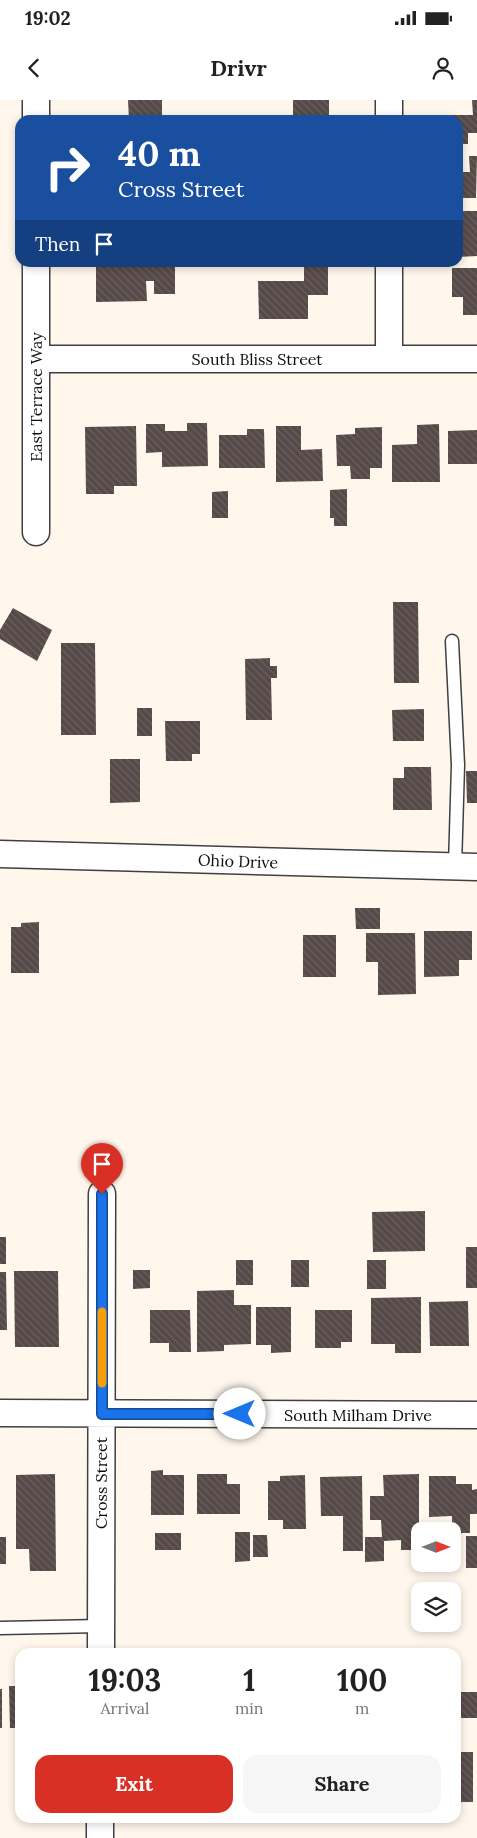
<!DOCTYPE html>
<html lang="en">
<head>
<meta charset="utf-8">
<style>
  :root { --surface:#fff; --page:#f6f6f6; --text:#222; --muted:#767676; --accent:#d93025 }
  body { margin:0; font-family:Lora,serif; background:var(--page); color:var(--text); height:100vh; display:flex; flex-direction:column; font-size:19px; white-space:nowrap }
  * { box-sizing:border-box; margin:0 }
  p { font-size:16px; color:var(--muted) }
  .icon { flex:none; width:28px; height:28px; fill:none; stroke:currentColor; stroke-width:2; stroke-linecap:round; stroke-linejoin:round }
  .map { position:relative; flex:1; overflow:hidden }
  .details { position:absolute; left:15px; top:1548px; width:446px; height:175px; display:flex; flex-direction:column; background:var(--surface); border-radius:15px; box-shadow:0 2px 8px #0003 }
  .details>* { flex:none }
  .hud { position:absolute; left:15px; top:15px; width:448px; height:152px; border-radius:15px; box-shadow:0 2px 8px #0003; background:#1a4fa0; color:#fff; overflow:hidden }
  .needle { width:32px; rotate:90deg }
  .fabs { position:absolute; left:411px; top:1422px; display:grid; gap:10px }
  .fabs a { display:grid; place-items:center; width:50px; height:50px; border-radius:10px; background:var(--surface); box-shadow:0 2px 8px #0003; font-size:25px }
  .pin { position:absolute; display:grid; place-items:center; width:42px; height:42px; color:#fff; margin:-51px -21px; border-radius:50% 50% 50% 0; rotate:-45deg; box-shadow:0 0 5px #0007 }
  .pin .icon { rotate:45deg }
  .me { position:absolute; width:55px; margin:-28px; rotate:270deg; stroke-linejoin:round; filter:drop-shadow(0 0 4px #0008) }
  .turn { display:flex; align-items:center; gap:18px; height:105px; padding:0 20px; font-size:22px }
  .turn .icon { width:65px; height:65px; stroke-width:2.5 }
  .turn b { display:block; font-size:35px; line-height:42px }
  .then { display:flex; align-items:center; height:48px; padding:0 20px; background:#0003; gap:10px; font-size:19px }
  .eta { display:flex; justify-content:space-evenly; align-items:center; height:85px; text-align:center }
  .eta b { font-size:30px; font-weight:700; line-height:35px }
  .button { display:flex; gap:10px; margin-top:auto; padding:10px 20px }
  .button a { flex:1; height:58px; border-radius:15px; background:var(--accent); color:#fff; font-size:20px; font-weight:700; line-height:58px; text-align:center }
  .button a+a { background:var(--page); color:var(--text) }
  .status { display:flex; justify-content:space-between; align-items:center; height:35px; padding:0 25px; background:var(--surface); direction:ltr }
  .status svg { height:14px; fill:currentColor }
  header { display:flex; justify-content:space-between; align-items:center; height:65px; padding:0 20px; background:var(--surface); font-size:22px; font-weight:700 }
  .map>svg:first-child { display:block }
</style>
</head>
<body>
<div class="status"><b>19:02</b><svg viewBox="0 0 49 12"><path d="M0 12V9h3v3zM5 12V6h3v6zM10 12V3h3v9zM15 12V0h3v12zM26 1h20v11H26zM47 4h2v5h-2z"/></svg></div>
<header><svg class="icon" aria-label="back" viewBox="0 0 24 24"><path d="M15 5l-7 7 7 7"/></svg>Drivr<svg class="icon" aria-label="person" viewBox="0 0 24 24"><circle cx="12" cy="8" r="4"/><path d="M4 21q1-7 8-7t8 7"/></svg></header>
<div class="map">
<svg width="477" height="1738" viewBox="0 0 477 1738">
  <defs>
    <pattern id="building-back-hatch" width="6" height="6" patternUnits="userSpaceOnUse" patternTransform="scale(1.25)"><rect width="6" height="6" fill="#564a48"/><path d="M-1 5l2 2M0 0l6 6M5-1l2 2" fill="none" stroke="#69605e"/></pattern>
  </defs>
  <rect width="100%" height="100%" fill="#fff6ec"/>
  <path fill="url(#building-back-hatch)" d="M 128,0 L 162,0 L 162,20 L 129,20 Z
    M 293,0 L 329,0 L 329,20 L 293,20 Z
    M 472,0 L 477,0 L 477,33 L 468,33 L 468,44 L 458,44 L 458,20 L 450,20 L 450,15 L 473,15 Z
    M 469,56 L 477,56 L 476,98 L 458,98 L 458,72 L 470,72 Z
    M 458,111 L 477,111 L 477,156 L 458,157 Z
    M 175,165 L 175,194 L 154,194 L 154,181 L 146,181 L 147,201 L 96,202 L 96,166 Z
    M 304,166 L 328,166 L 328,195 L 308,195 L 308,219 L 259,219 L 258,181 L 304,181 Z
    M 452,168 L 477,168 L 477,215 L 463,215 L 463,197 L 452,197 Z
    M 187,323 L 207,323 L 208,366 L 162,367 L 162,352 L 146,353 L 146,324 L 165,324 L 165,331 L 187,331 Z
    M 439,324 L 440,382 L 392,382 L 392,345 L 417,344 L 417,325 Z
    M 136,326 L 137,386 L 114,386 L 114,394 L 86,394 L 85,327 Z
    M 276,326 L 301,326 L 301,350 L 322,349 L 323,381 L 276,382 Z
    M 382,327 L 382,368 L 370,368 L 370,379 L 351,379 L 350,366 L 337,366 L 336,335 L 355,334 L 355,328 Z
    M 247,329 L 264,329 L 265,368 L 219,368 L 219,335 L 247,335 Z
    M 477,330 L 477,364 L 448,364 L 448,331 Z
    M 347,389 L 347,426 L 334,426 L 334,418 L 330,418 L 330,390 Z
    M 228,391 L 228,418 L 212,418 L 212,392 Z
    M 393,502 L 418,502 L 419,583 L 394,583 Z
    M 13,508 L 52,530 L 37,561 L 0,539 L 0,530 Z
    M 61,543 L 95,543 L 96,635 L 61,635 Z
    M 270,558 L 270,566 L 277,566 L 277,578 L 271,578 L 272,620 L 246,620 L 245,559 Z
    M 137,608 L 152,608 L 152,636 L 137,636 Z
    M 424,609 L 424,641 L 393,641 L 392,610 Z
    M 165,621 L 200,621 L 200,654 L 192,654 L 192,661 L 166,661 Z
    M 110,659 L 140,659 L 140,702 L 110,703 Z
    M 404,667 L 431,667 L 432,710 L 393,710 L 393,678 L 404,678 Z
    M 466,671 L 477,671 L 477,703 L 467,703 Z
    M 355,808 L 380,808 L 380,829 L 356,829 Z
    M 39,822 L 39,873 L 11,873 L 11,827 L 21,827 L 21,823 Z
    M 424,831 L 472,831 L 472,860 L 459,860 L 459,876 L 424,877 Z
    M 366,833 L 415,833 L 416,894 L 378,895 L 378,862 L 366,862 Z
    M 303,835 L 336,835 L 336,877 L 303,877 Z
    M 425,1111 L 425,1151 L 373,1152 L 372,1112 Z
    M 0,1137 L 6,1137 L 6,1164 L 0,1164 Z
    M 466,1147 L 477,1147 L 477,1188 L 466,1188 Z
    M 236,1160 L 253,1160 L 253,1185 L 236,1185 Z
    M 291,1160 L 309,1160 L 309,1187 L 291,1187 Z
    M 367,1160 L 386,1160 L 386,1189 L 367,1189 Z
    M 133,1170 L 150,1170 L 150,1188 L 133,1189 Z
    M 14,1171 L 58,1171 L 59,1247 L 15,1247 Z
    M 0,1172 L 6,1172 L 7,1230 L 0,1230 Z
    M 234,1190 L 234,1205 L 251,1205 L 251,1244 L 224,1245 L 224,1251 L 197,1252 L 197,1191 Z
    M 421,1197 L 421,1253 L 395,1253 L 395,1244 L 371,1244 L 371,1198 Z
    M 468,1201 L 469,1246 L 430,1246 L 429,1202 Z
    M 256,1207 L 291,1207 L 291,1252 L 271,1253 L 271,1245 L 256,1245 Z
    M 150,1210 L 190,1210 L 191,1252 L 169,1252 L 169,1243 L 150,1243 Z
    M 315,1210 L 352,1210 L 352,1242 L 341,1242 L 341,1248 L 315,1248 Z
    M 163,1370 L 163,1375 L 184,1375 L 184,1415 L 151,1415 L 151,1371 Z
    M 55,1374 L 56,1471 L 30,1471 L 29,1449 L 16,1449 L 16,1375 Z
    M 197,1374 L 227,1374 L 227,1384 L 240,1384 L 240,1414 L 197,1414 Z
    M 419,1374 L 419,1450 L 401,1450 L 401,1440 L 384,1441 L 384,1461 L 365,1462 L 365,1437 L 382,1437 L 381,1420 L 370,1420 L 370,1396 L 384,1396 L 383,1375 Z
    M 305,1375 L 306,1429 L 283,1429 L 283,1420 L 268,1420 L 268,1381 L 280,1381 L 280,1376 Z
    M 362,1376 L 363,1451 L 343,1451 L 343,1416 L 321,1416 L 320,1377 Z
    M 429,1376 L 456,1376 L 456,1384 L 472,1384 L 472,1390 L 477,1389 L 477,1414 L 470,1414 L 470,1433 L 452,1433 L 452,1416 L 429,1417 Z
    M 235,1432 L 250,1432 L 250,1461 L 235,1462 Z
    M 155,1433 L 181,1433 L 181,1450 L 155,1450 Z
    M 253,1435 L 267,1435 L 268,1457 L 253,1457 Z
    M 466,1436 L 477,1436 L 477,1468 L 466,1468 Z
    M 0,1437 L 6,1437 L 6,1464 L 0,1464 Z
    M 9,1586 L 20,1586 L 20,1628 L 10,1628 Z
    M 0,1589 L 2,1589 L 2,1628 L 0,1628 Z
    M 456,1592 L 477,1592 L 477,1618 L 456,1618 Z
    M 456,1652 L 473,1652 L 473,1702 L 456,1702 Z"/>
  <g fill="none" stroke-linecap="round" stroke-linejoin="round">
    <g stroke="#404040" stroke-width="15">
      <path id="service" d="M 452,541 L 458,665 L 455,766
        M 0,1528 L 101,1526"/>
    </g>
    <g stroke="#404040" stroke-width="29">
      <path id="minor" d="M 36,20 L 36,0
        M 389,20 L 389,0
        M 36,259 L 477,259
        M 389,259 L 389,162
        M 36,432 L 36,162
        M 0,754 L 477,767
        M 0,1313 L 477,1315
        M 101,1552 L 102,1094
        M 100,1738 L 100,1718"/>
    </g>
    <use href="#service" stroke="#fff" stroke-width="12"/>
    <use href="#minor" stroke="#fff" stroke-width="26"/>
  </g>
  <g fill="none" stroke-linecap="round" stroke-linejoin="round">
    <g stroke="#114b97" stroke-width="12">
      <path id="route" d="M 102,1094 L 102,1314 L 240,1314"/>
    </g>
    <use href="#route" stroke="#1a73e8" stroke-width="9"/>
    <path stroke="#f59e0b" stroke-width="9" d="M 102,1283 L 102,1212"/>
  </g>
  <g text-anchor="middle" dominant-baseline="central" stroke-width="5" stroke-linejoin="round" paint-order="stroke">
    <g font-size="16" fill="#0d0d0d" stroke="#fff">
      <text x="257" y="259">South Bliss Street</text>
      <text transform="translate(36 297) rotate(-90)">East Terrace Way</text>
      <text transform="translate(238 761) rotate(2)">Ohio Drive</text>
      <text x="358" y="1315">South Milham Drive</text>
      <text transform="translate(101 1383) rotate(-90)">Cross Street</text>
    </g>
  </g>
</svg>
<div class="fabs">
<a><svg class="needle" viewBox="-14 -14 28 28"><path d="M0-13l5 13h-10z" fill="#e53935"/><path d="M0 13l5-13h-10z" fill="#767676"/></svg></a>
<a><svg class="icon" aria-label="layers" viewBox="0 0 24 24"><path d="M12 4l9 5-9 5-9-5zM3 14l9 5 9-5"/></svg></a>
</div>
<div class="pin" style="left:102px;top:1094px;background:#d93025"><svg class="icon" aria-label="arrive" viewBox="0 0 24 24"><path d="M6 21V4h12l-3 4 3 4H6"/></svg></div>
<svg class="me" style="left:240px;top:1314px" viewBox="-20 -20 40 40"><circle r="19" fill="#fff"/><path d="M0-13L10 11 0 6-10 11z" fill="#1a73e8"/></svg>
<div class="hud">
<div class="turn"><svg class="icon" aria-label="right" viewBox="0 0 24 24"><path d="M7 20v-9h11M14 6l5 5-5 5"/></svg><div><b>40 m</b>Cross Street</div></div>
<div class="then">Then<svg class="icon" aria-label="arrive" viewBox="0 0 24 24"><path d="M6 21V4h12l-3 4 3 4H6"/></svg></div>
</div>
<section class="details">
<div class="eta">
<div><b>19:03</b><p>Arrival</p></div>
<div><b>1</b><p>min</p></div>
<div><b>100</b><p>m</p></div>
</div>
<div class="button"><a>Exit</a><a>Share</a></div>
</section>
</div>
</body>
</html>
